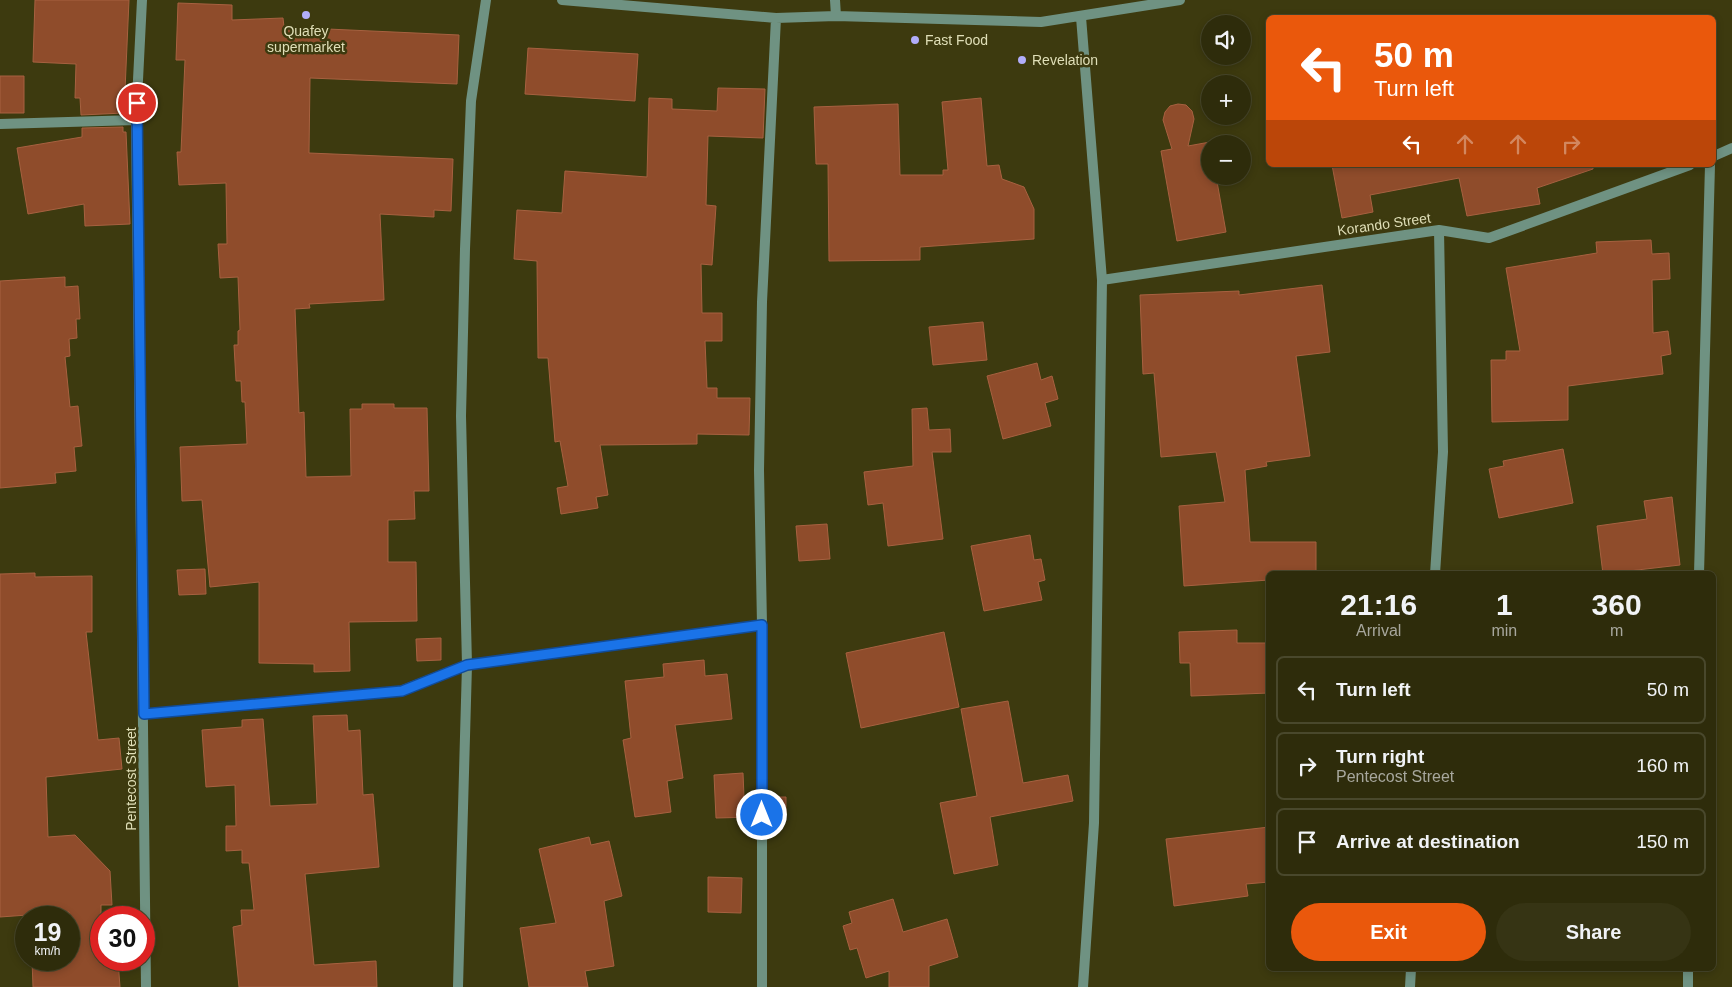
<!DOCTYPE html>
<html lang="en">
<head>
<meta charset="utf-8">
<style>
  :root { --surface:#2e2c0b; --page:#363414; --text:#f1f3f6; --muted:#a7a79d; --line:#49482c; --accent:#ea580c }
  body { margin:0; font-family:Arial,sans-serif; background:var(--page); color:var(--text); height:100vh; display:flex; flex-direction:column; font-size:19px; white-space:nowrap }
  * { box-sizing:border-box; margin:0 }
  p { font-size:16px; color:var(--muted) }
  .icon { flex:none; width:28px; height:28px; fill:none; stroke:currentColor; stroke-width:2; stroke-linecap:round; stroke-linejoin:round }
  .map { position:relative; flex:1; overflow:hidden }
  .details { position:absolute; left:1266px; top:571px; width:450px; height:400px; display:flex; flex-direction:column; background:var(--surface); border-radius:8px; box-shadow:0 2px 8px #0003,0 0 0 1px var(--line) }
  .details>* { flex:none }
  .top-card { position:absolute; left:1266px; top:15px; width:450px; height:152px; border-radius:8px; box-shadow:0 2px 8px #0003,0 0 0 1px var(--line); background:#ea580c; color:#fff; overflow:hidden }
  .fabs { position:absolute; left:1201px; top:15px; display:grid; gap:10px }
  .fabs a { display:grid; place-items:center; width:50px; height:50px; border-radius:50%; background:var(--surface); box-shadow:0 2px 8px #0003,0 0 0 1px var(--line); font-size:25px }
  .speed { position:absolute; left:15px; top:906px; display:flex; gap:10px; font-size:25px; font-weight:700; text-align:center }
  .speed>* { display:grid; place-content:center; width:65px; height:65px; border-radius:50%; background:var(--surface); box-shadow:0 2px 8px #0003,0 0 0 1px var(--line); line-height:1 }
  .speed small { font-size:12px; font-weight:400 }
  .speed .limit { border:8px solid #d22; background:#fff; color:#111 }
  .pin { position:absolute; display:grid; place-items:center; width:42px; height:42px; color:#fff; margin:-21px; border:2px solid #fff; border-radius:50%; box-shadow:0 1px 5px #0007 }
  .me { position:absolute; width:55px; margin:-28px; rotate:0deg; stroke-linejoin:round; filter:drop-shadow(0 0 4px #0008) }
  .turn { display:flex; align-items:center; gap:18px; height:105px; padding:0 25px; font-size:22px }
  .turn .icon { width:65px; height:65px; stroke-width:2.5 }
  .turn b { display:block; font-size:35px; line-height:42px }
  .lanes { display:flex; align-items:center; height:48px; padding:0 25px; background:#0003; justify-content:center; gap:25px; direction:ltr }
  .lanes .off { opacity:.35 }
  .eta { display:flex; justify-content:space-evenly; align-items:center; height:85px; text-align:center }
  .eta b { font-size:30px; font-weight:600; line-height:35px }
  .primary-button { display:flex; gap:10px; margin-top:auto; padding:10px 25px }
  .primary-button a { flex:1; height:58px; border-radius:30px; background:var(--accent); color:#fff; font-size:20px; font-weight:600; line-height:58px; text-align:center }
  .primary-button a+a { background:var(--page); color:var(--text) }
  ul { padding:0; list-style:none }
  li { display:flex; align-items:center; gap:15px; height:68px; margin:0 10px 8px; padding:0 15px; border:2px solid var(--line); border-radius:8px }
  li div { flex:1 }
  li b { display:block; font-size:19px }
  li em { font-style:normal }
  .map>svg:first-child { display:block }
</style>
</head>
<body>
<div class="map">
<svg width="1732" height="987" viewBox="0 0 1732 987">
  <rect width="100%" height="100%" fill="#3d3a0f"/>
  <path fill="#8f4c2b" stroke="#a76140" d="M 35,0 L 129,0 L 124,113 L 81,115 L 80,98 L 75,98 L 76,64 L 33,62 Z
    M 178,3 L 232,5 L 232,20 L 283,18 L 284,27 L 459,35 L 457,84 L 310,78 L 309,153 L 453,159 L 451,211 L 434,210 L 434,217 L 380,214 L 384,300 L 309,304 L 310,308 L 295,309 L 299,413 L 304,412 L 306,477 L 351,476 L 350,409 L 362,409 L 362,404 L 394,404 L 394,408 L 427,408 L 429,491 L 414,491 L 415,519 L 388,520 L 388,562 L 416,562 L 417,621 L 349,622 L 350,671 L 314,672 L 314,664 L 259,663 L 259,582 L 210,587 L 202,500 L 182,501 L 180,447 L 247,444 L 245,402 L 242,402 L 241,381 L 236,381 L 234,345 L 238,345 L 238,331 L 240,330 L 238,277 L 220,278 L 218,244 L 227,244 L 226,183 L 179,185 L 177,152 L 181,152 L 185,60 L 176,60 Z
    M 528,48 L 638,54 L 635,101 L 525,94 Z
    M 0,76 L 24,76 L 24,113 L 0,113 Z
    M 718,88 L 765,89 L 763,138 L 708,136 L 706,205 L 716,206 L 712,265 L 701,264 L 702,313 L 722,313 L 722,341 L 705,341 L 707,388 L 717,388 L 717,398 L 750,398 L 749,435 L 697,434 L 697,444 L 600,445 L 608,495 L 596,497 L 598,508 L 561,514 L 557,488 L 568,486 L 560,441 L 555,442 L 548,358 L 538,358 L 537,261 L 514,259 L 517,210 L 562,213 L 565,171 L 647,177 L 649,98 L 672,99 L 672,109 L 717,111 Z
    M 981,98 L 987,166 L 999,165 L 1002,179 L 1024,187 L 1034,209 L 1034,239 L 920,247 L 920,260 L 829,261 L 828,164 L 816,164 L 814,107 L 898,104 L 900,175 L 943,175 L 943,170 L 948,170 L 942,102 Z
    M 1178,104 L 1186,105 L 1192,111 L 1194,119 L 1188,146 L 1210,142 L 1210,176 L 1216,176 L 1226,232 L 1177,241 L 1161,151 L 1172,149 L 1163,120 L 1165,112 L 1170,106 Z
    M 123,127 L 123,132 L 126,132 L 130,224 L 85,226 L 84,204 L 28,214 L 17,148 L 82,137 L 82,128 Z
    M 1332,165 L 1593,165 L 1593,169 L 1537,188 L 1540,204 L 1467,216 L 1459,178 L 1370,195 L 1373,212 L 1342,218 Z
    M 1651,240 L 1652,254 L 1669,253 L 1670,279 L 1652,280 L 1653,333 L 1668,331 L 1671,354 L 1661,356 L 1663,374 L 1568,386 L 1568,420 L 1492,422 L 1491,360 L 1506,360 L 1506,351 L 1520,351 L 1506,268 L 1597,253 L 1596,242 Z
    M 65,277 L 65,287 L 78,286 L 80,319 L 76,319 L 77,338 L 69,339 L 70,356 L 65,357 L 70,407 L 78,406 L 82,446 L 74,447 L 76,471 L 55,473 L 56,483 L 0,488 L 0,281 Z
    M 1322,285 L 1330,352 L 1296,356 L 1310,456 L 1266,462 L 1267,466 L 1245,470 L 1250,542 L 1316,542 L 1316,574 L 1269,574 L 1269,580 L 1184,586 L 1179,506 L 1225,502 L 1216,452 L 1161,457 L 1154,373 L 1143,374 L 1140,295 L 1239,291 L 1239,295 Z
    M 983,322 L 987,360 L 933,365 L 929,327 Z
    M 1037,363 L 1041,380 L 1052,376 L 1058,399 L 1045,403 L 1051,426 L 1003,439 L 987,376 Z
    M 927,408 L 929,430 L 950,429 L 951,452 L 932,452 L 943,539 L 888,546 L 883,503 L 868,505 L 864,472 L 913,466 L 912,409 Z
    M 1563,449 L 1573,503 L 1499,518 L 1489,469 L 1504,466 L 1503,461 Z
    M 1672,497 L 1680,565 L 1603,574 L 1597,526 L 1647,519 L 1644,501 Z
    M 827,524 L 830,559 L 799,561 L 796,526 Z
    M 1030,535 L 1034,560 L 1041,559 L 1045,580 L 1038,582 L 1042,600 L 984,611 L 971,546 Z
    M 205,569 L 206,594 L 179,595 L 177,570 Z
    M 35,573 L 35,577 L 92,576 L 92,632 L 86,632 L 98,740 L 119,738 L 122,769 L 46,777 L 48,837 L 75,835 L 110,871 L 112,905 L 101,905 L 101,960 L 118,960 L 120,987 L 33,987 L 32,960 L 69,960 L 69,912 L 0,917 L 0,574 Z
    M 1237,630 L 1237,643 L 1269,643 L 1269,693 L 1191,696 L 1190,663 L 1180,663 L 1179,632 Z
    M 944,632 L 959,707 L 861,728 L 846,653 Z
    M 441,638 L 441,660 L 417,661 L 416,639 Z
    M 704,660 L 705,676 L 727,674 L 732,719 L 675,725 L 683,778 L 667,781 L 671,812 L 635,817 L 623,740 L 631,738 L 625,681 L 664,677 L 663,664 Z
    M 1008,701 L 1023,783 L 1068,775 L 1073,801 L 990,817 L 998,865 L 954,874 L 940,803 L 977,796 L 961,709 Z
    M 347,715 L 348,731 L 360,730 L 363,795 L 373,794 L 379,867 L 305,874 L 314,965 L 376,961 L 377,987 L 239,987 L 233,927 L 242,925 L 241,910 L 254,910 L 249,863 L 242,863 L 242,850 L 226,851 L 226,826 L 236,826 L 235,785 L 206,787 L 202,730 L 242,727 L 242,720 L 263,719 L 270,806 L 317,804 L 313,716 Z
    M 743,773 L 744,797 L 755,797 L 755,817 L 716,818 L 714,775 Z
    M 769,797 L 786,797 L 786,815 L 769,816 Z
    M 1269,827 L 1269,882 L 1246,884 L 1248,896 L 1174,906 L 1166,839 Z
    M 589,837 L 591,845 L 609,841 L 622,896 L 604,901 L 614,966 L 585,971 L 588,987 L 529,987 L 520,928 L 556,923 L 539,849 Z
    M 708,877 L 742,878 L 741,913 L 708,912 Z
    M 893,899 L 903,932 L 947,919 L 958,957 L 929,966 L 929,987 L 889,987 L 889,971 L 866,978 L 857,948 L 850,950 L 843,926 L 852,923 L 849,912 Z"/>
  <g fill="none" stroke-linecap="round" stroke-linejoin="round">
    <path stroke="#6f9282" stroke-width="10" d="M 142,0 L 136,120 L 146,987
      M 562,0 L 776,18 L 836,16 L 1041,22 L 1180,0
      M 835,0 L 836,16
      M 1081,17 L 1102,280 L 1094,823 L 1083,987
      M 0,124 L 136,120
      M 1714,156 L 1732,148
      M 1102,280 L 1439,230 L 1489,238 L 1690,165
      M 1435,574 L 1443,452 L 1439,230
      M 1699,574 L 1710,165
      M 144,714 L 401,691 L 467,665 L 762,625
      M 458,987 L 467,665 L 461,416 L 465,249 L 471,101 L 486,0
      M 762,987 L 762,625 L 759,470 L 762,302 L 776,18
      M 1410,987 L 1411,969
      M 1688,987 L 1688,969"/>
  </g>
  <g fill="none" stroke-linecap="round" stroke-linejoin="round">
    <g stroke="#114b97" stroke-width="12">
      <path id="route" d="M 137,103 L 144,714 L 402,691 L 467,665 L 762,625 L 762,815"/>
    </g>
    <use href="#route" stroke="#1a73e8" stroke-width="9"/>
  </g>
  <g fill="#b1adfa" stroke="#3d3a0f" stroke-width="2">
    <circle cx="306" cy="15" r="5"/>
    <circle cx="915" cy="40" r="5"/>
    <circle cx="1022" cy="60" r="5"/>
  </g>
  <g text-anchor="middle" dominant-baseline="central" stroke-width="5" stroke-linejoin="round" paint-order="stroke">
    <g font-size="14" fill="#e0dfb8" stroke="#3d3a0f" text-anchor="start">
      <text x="306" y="31" text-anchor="middle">Quafey<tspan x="306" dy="16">supermarket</tspan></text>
      <text x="925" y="40">Fast Food</text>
      <text x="1032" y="60">Revelation</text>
    </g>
    <g font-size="14" fill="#e0dfb8" stroke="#3d3a0f">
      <text transform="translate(1384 224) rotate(-8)">Korando Street</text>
      <text transform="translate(131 779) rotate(-90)">Pentecost Street</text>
    </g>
  </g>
</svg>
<div class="fabs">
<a><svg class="icon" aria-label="sound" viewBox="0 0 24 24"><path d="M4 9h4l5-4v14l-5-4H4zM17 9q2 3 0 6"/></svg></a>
<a>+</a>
<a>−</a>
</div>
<div class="speed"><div>19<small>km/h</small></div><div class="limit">30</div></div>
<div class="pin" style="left:137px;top:103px;background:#d93025"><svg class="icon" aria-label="arrive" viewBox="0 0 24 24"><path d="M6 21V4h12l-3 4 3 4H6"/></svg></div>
<svg class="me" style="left:762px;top:815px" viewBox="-20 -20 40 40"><circle r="17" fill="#1a73e8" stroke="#fff" stroke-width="3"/><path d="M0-11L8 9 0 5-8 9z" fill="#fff"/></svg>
<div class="top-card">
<div class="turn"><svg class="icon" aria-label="left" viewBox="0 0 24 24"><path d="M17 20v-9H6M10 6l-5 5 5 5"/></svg><div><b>50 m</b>Turn left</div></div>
<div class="lanes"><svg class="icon" aria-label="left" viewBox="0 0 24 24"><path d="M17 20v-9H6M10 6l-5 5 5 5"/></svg><svg class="icon off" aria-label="ahead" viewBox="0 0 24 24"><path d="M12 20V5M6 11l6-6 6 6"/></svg><svg class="icon off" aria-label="ahead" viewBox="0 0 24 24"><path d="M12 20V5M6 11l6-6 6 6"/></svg><svg class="icon off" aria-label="right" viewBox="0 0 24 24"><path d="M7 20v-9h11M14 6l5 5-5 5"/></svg></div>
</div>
<section class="details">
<div class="eta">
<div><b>21:16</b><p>Arrival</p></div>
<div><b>1</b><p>min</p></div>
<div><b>360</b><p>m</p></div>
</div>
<ul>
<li><svg class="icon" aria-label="left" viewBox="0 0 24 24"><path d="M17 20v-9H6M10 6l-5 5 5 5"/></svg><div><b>Turn left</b></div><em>50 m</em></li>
<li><svg class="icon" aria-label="right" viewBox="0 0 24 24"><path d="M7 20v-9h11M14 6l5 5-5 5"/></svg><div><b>Turn right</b><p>Pentecost Street</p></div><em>160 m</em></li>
<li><svg class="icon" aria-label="arrive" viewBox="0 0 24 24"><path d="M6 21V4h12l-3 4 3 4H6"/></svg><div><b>Arrive at destination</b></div><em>150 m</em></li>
</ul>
<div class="primary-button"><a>Exit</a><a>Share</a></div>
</section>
</div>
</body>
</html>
